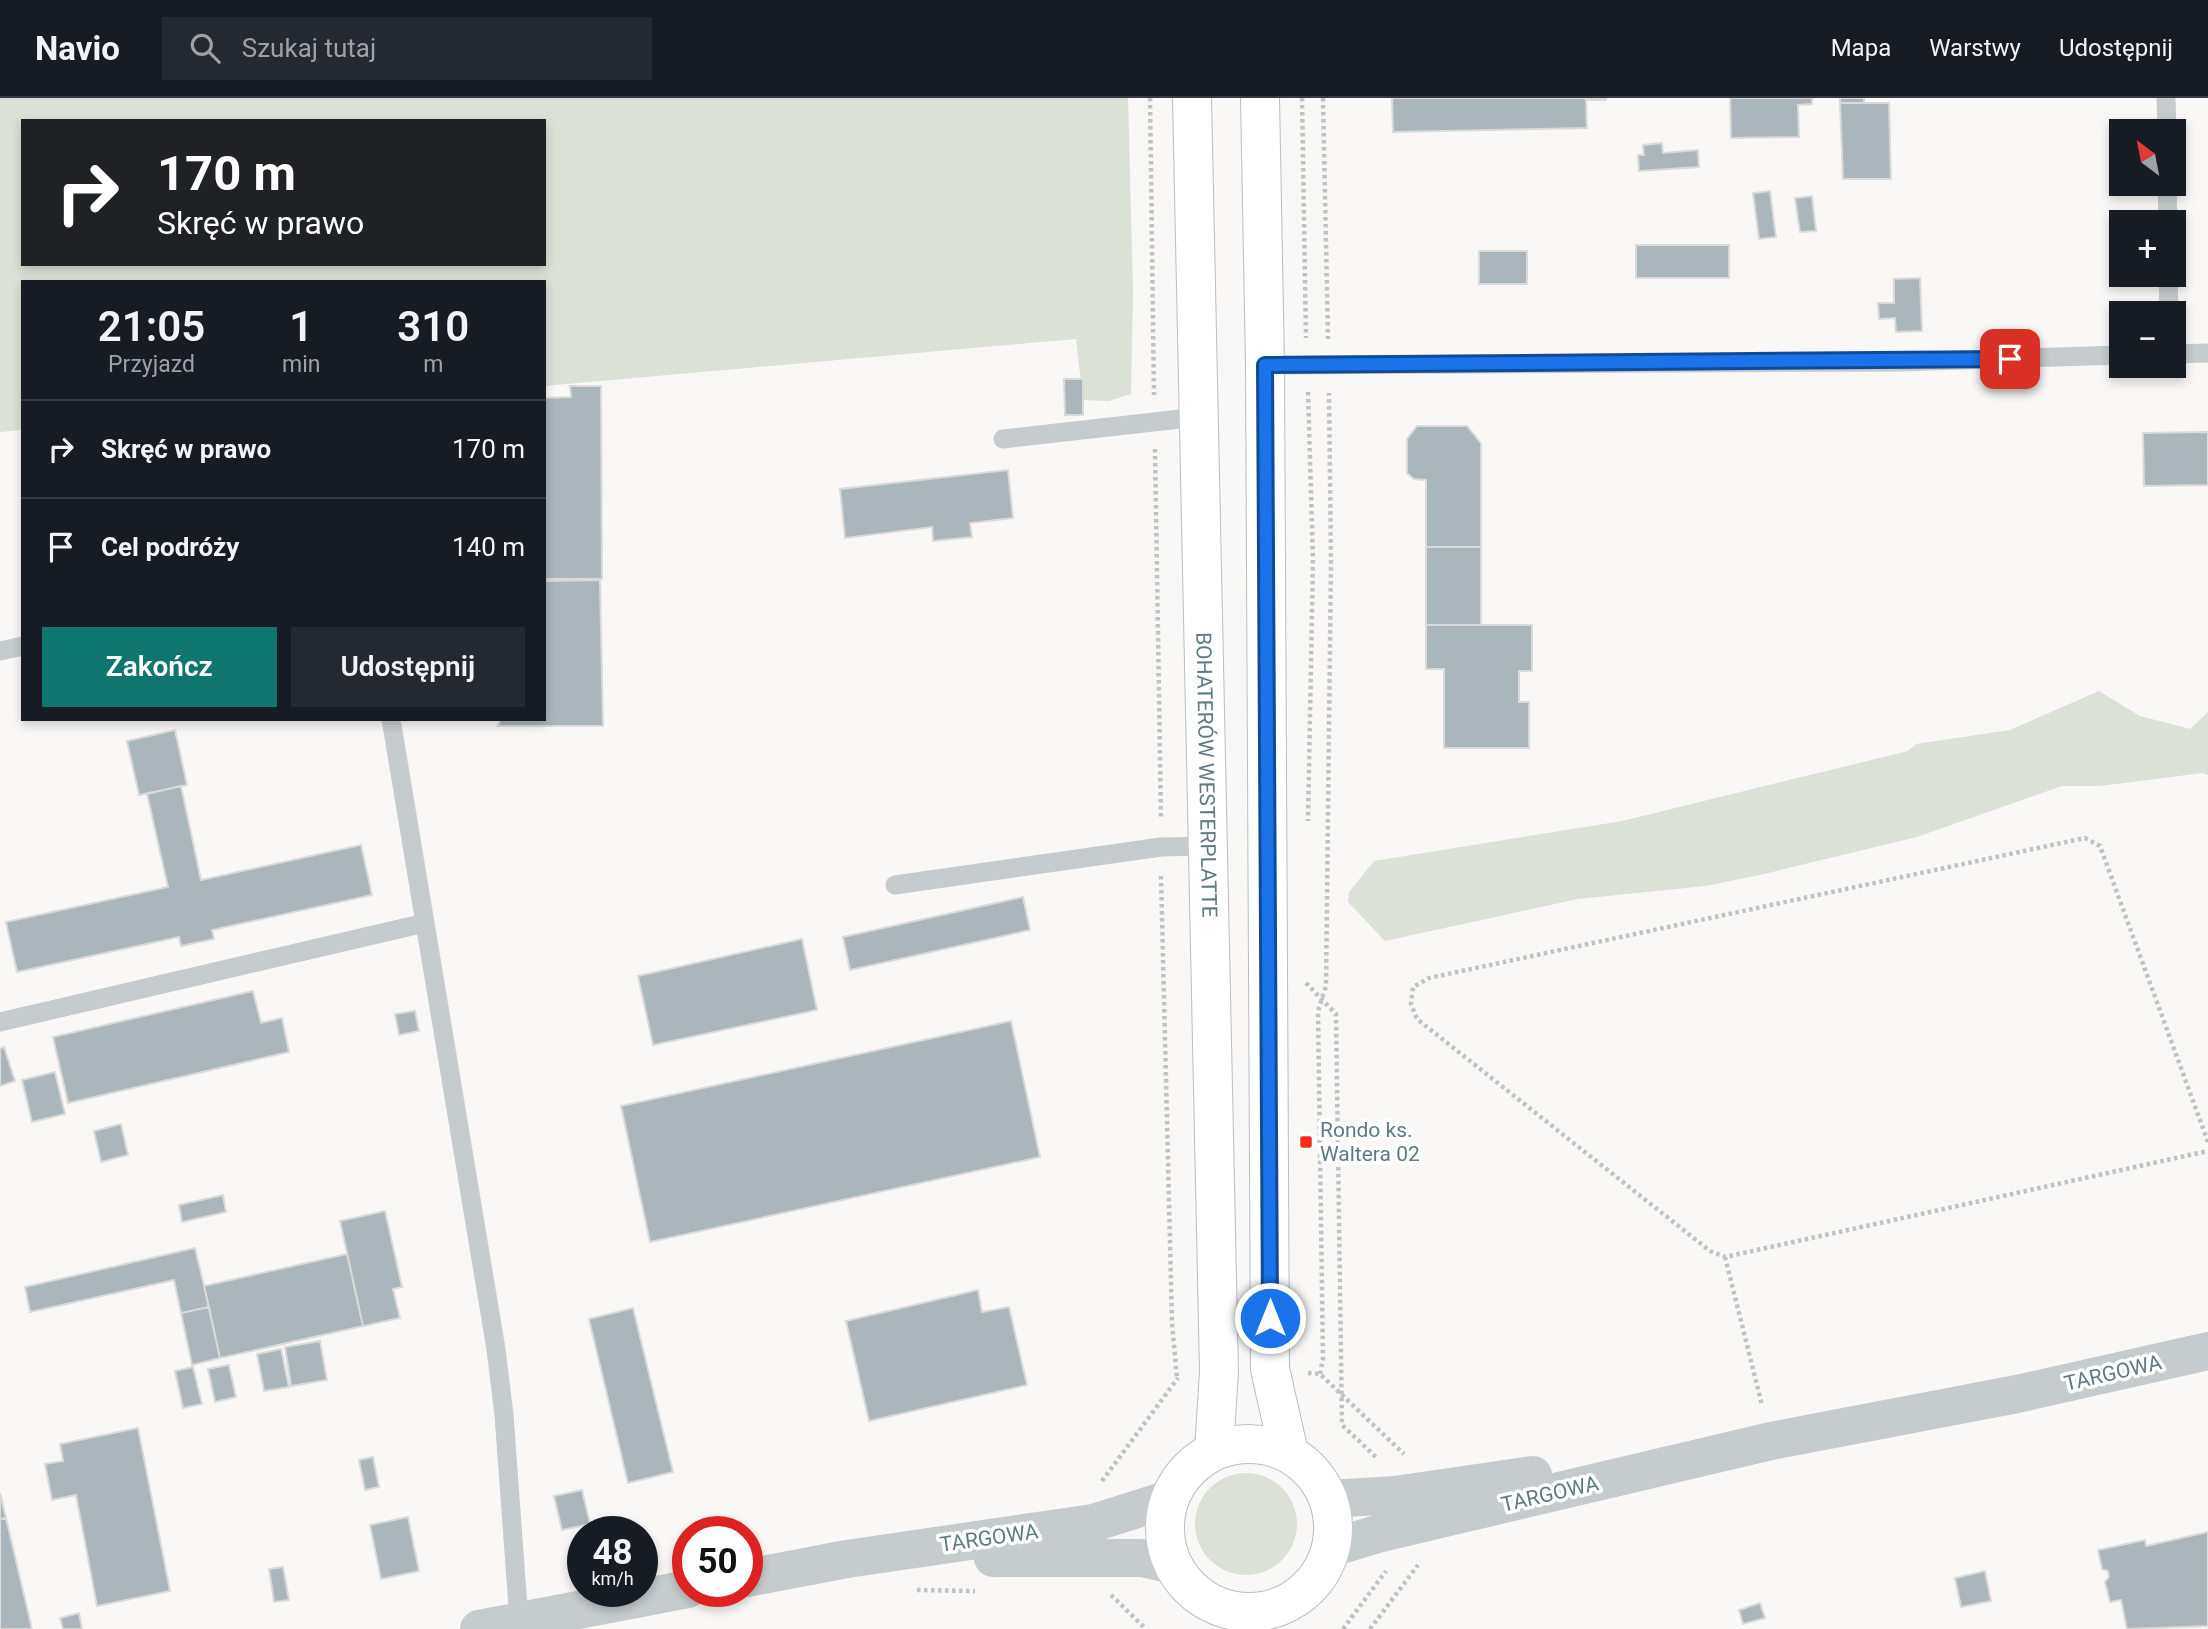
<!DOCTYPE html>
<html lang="pl">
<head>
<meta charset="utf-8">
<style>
  :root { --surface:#171b24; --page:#242831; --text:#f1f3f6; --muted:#9ea1a6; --line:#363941; --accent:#0f766e }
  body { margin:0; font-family:Roboto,sans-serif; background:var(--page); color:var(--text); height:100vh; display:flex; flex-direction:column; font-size:26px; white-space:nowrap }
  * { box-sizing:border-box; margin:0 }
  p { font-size:23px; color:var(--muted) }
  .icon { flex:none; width:38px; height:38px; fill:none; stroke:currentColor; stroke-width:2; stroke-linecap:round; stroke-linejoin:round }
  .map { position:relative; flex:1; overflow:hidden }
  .drawer { position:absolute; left:21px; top:182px; width:525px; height:441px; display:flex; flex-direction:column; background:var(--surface); border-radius:0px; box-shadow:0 4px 10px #0003 }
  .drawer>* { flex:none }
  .banner { position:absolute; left:21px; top:21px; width:525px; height:147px; border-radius:0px; box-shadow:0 4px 10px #0003; background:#202124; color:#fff; overflow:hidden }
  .needle { width:46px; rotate:328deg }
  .controls { position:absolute; left:2109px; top:21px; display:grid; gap:14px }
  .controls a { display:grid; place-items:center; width:77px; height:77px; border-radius:0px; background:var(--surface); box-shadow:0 4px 10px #0003; font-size:35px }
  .speed { position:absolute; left:567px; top:1418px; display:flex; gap:14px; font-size:35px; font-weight:700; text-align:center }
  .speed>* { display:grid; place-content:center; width:91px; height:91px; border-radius:50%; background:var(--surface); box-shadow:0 4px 10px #0003; line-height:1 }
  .speed small { font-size:18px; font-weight:400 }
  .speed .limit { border:10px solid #d22; background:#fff; color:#111 }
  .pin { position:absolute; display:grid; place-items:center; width:60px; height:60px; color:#fff; margin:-30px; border-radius:14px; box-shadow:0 4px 10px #0006 }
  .me { position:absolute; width:77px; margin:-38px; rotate:0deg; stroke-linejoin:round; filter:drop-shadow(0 0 5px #0008) }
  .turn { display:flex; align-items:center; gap:24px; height:147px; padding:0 21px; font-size:32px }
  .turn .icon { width:91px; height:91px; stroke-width:2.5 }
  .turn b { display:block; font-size:49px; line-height:60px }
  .eta { display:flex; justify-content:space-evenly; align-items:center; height:119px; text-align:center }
  .eta b { font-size:42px; font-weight:600; line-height:49px }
  .primary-button { display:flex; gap:14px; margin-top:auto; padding:14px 21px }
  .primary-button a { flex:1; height:80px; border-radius:0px; background:var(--accent); color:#fff; font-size:28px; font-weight:600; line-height:80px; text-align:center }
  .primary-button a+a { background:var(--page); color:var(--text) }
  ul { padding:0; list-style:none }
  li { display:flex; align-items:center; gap:21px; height:98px; padding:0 21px; border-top:2px solid var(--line) }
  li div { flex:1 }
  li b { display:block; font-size:26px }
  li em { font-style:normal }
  header { display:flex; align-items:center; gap:42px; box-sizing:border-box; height:98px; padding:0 35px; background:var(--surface); border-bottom:2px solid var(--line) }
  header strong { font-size:33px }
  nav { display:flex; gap:38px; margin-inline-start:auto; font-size:24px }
  .search { width:490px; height:63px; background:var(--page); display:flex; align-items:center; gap:18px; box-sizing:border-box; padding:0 24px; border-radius:0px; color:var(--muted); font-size:26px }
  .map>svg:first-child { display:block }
</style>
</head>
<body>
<header>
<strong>Navio</strong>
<div class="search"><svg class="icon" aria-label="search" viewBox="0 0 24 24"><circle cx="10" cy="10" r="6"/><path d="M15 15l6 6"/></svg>Szukaj tutaj</div>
<nav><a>Mapa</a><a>Warstwy</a><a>Udostępnij</a></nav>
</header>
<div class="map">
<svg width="2208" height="1531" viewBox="0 0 2208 1531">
  <rect width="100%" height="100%" fill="#f9f8f6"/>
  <path fill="#dbe1d6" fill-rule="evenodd" d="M 0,0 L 1128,0 L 1133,193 L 1131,296 L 1109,303 L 1083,302 L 1076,241 L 544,288 L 544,184 L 23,184 L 23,332 L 0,334 ZM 23,23 L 544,23 L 544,166 L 23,166 Z
    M 2099,593 L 2140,618 L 2190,631 L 2208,614 L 2208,677 L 2203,675 L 2100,688 L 2062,688 L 1917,739 L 1764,776 L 1706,788 L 1578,801 L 1385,843 L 1348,804 L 1349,794 L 1374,763 L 1622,723 L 1908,653 L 1916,646 L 2010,632 Z
    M1195 1426a51 51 0 1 1 102 0a51 51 0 1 1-102 0Z"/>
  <path fill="#aab6bb" stroke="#dadad8" stroke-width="2" d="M 1392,0 L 1606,0 L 1606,2 L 1586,2 L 1587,30 L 1393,34 Z
    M 1730,0 L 1812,0 L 1812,6 L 1798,7 L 1799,39 L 1731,40 Z
    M 1840,0 L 1864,0 L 1864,5 L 1840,5 Z
    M 1840,5 L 1889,5 L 1891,81 L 1843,81 Z
    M 1662,45 L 1663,55 L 1698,52 L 1699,69 L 1639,73 L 1638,57 L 1644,57 L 1643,47 Z
    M 1770,93 L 1776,139 L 1759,141 L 1753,95 Z
    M 1812,98 L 1816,133 L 1800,134 L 1795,100 Z
    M 1636,147 L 1729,147 L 1729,180 L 1636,180 Z
    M 1479,153 L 1527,153 L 1527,186 L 1479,186 Z
    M 1920,180 L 1922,233 L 1896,234 L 1895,220 L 1879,221 L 1878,205 L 1894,205 L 1894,181 Z
    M 1064,281 L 1083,281 L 1083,317 L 1065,317 Z
    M 570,288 L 601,288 L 602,481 L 544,481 L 544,300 L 571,299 Z
    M 1417,328 L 1467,328 L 1481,345 L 1481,449 L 1426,449 L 1426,382 L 1414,381 L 1407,375 L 1407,341 Z
    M 2208,334 L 2208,387 L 2144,388 L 2143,335 Z
    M 1008,372 L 1013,420 L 970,425 L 972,439 L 933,443 L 932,429 L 845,440 L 840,391 Z
    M 1426,449 L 1481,449 L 1481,527 L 1426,527 Z
    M 600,482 L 603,628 L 498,628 L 501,621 L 544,621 L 544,483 Z
    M 1426,527 L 1532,527 L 1532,573 L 1519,573 L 1519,604 L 1529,604 L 1529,650 L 1444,650 L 1444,571 L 1426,571 Z
    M 175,632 L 187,687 L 139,697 L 127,643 Z
    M 181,688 L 201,782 L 361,747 L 372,797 L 212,832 L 214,841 L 181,848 L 179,839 L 17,874 L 6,824 L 168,789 L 147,696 Z
    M 1023,799 L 1030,832 L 850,872 L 843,839 Z
    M 802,841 L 817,912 L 653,947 L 638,878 Z
    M 253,893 L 261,925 L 282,920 L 289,954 L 68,1005 L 53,939 Z
    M 415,913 L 419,933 L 399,937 L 395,916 Z
    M 1011,923 L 1040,1059 L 650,1144 L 621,1008 Z
    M 4,949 L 15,983 L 0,988 L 0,951 Z
    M 55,974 L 65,1016 L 32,1024 L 22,982 Z
    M 121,1026 L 128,1057 L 101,1064 L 94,1033 Z
    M 223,1097 L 226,1114 L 182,1124 L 179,1107 Z
    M 385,1113 L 402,1189 L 393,1191 L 400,1220 L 363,1228 L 340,1123 Z
    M 195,1150 L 209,1209 L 181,1215 L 174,1182 L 30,1214 L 25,1189 Z
    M 347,1156 L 363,1228 L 220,1260 L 204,1188 Z
    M 978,1192 L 982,1214 L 1009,1209 L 1027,1287 L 869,1323 L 846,1223 Z
    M 209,1209 L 220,1260 L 192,1267 L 181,1215 Z
    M 633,1210 L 673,1374 L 628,1385 L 589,1221 Z
    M 320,1243 L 327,1282 L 291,1288 L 285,1249 Z
    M 281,1251 L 289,1289 L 264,1293 L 257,1256 Z
    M 229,1267 L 236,1299 L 215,1304 L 208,1271 Z
    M 193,1269 L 202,1306 L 183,1310 L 175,1273 Z
    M 138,1330 L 170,1493 L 97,1508 L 76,1397 L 52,1402 L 45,1366 L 63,1363 L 60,1346 Z
    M 373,1359 L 379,1389 L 365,1392 L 359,1362 Z
    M 582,1392 L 590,1426 L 562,1432 L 554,1398 Z
    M 0,1395 L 6,1420 L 0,1421 Z
    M 408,1419 L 419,1473 L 381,1481 L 370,1427 Z
    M 6,1420 L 32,1531 L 0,1531 L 0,1421 Z
    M 2208,1434 L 2208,1528 L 2127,1531 L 2121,1502 L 2110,1504 L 2105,1484 L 2109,1479 L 2108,1473 L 2102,1471 L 2098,1452 L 2145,1442 L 2146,1448 Z
    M 283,1469 L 289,1502 L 274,1504 L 269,1471 Z
    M 1985,1473 L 1991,1503 L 1961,1509 L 1955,1480 Z
    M 1760,1505 L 1765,1520 L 1743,1526 L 1739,1512 Z
    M 79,1515 L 82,1531 L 63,1531 L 60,1520 Z"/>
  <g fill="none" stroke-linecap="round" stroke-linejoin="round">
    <g stroke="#b7bfc3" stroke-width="40">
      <g id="secondary">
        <path id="s1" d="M 1192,0 L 1219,1274 L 1214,1352"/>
        <path d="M 1260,0 L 1265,267 L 1270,1271 L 1289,1355"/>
        <circle cx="1249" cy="1430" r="84"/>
      </g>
    </g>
    <path stroke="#bfc3c4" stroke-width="4.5" stroke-dasharray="3.5 3.5" stroke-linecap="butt" d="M 1150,0 L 1154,297
      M 1302,0 L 1306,240
      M 1323,0 L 1328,241
      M 1308,294 L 1313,461 L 1308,723
      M 1155,351 L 1161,720
      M 1161,778 L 1172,1225 L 1177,1281
      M 1306,885 L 1336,916 L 1342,1327 L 1377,1360
      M 2208,1044 L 2100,748 L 2085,740 L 1429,880 L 1413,889 L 1411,906 L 1417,921 L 1710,1153 L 1725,1159 L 2208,1053
      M 1725,1159 L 1762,1307
      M 1308,1275 L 1320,1276 L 1404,1356
      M 1320,1276 L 1323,1261 L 1318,913 L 1326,888 L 1331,463 L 1329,295
      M 1102,1383 L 1178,1280
      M 917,1492 L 975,1493
      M 1111,1497 L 1146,1531
      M 1343,1531 L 1386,1473
      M 1370,1531 L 1418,1467"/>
    <path stroke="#c6cbce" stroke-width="19" d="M 2166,0 L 2167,33
      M 2167,86 L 2168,124
      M 2168,177 L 2169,215
      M 2174,256 L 2208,255
      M 1265,267 L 1899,264 L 2121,257
      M 1003,341 L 1198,319
      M 0,553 L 23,548
      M 391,621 L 496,1251 L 504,1317 L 519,1523
      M 895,787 L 1161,749 L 1208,748
      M 0,924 L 425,825"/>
    <path stroke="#c6cbce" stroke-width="38" d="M 1329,1401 L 1395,1397 L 1533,1377
      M 1331,1450 L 1377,1436 L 1771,1343 L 2017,1296 L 2208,1253
      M 993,1460 L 1142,1460 L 1173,1467
      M 747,1480 L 847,1461 L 1093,1425 L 1169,1401
      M 479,1531 L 688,1491"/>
    <use href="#secondary" stroke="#fff" stroke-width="38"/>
  </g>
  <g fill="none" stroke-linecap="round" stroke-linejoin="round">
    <g stroke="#114b97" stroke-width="18">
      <path id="route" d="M 1270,1220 L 1265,267 L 2010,261"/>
    </g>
    <use href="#route" stroke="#1a73e8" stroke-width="12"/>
  </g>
  <rect fill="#f52d19" stroke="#fff" stroke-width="2.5" x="1299" y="1037" width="14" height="14" rx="3.5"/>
  <g text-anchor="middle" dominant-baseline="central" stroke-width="7" stroke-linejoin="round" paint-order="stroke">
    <g font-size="21" fill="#607a84" stroke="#fff">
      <text stroke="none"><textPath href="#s1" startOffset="677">BOHATERÓW WESTERPLATTE</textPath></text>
      <text transform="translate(2113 1275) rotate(-13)">TARGOWA</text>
      <text transform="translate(1550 1396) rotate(-13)">TARGOWA</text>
      <text transform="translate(989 1440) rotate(-8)">TARGOWA</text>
    </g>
    <g font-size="21" fill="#607a84" stroke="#fff" text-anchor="start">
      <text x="1320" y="1032">Rondo ks.<tspan x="1320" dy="24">Waltera 02</tspan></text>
    </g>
  </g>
</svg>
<div class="controls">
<a><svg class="needle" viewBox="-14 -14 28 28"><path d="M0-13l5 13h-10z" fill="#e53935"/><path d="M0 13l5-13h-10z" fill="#9ea1a6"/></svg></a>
<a>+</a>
<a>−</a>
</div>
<div class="speed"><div>48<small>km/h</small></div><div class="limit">50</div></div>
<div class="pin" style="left:2010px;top:261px;background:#d93025"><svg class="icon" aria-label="arrive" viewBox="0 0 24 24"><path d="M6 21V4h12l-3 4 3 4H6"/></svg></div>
<svg class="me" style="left:1270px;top:1220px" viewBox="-20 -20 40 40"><circle r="17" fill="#1a73e8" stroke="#fff" stroke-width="3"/><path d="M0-11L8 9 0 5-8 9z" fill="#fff"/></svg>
<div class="banner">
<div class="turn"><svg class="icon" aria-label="right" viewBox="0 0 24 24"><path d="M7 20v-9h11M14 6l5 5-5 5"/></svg><div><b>170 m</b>Skręć w prawo</div></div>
</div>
<section class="drawer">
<div class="eta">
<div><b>21:05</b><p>Przyjazd</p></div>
<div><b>1</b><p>min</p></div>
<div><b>310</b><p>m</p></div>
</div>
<ul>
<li><svg class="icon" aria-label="right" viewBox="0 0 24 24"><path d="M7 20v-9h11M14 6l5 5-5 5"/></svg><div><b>Skręć w prawo</b></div><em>170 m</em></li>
<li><svg class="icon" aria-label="arrive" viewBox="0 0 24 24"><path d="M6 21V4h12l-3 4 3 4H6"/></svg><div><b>Cel podróży</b></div><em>140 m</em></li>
</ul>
<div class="primary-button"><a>Zakończ</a><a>Udostępnij</a></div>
</section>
</div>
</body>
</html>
